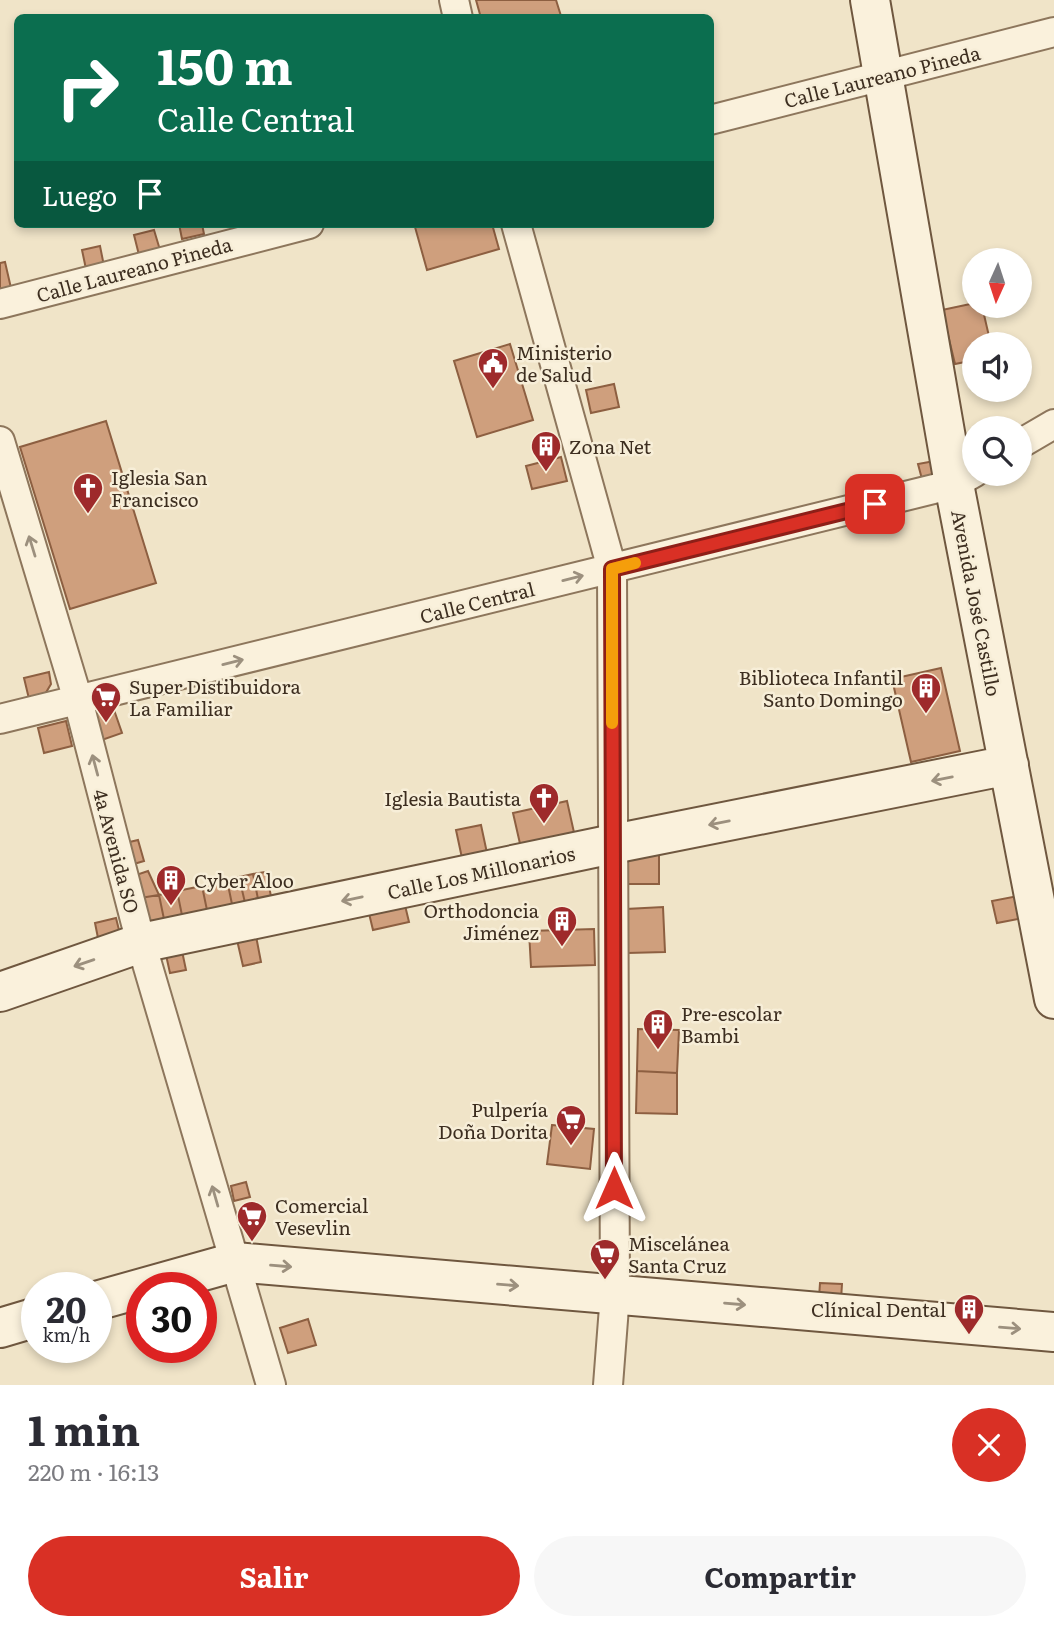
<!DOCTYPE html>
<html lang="es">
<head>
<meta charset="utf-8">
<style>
  :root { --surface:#fff; --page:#f7f7f7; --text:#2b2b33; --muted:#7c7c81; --accent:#d93025 }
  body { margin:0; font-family:Literata,serif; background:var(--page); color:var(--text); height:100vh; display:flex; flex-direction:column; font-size:26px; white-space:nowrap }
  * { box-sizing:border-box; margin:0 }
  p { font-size:23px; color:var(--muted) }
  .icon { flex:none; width:38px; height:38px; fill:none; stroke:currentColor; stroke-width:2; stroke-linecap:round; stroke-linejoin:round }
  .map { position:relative; height:1385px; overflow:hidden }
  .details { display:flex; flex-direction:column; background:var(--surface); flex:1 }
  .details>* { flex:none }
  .top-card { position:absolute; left:14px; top:14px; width:700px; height:214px; border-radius:10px; box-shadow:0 4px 10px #0003; background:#0b6e4f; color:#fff; overflow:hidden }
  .needle { width:46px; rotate:183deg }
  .controls { position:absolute; left:962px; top:248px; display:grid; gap:14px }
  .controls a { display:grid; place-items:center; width:70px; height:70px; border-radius:50%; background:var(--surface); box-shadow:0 4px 10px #0003; font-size:35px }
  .speed { position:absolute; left:21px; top:1272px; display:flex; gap:14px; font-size:35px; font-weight:700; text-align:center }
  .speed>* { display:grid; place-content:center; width:91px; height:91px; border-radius:50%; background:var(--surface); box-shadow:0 4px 10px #0003; line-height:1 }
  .speed small { font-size:18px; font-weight:400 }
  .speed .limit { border:10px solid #d22; background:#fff; color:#111 }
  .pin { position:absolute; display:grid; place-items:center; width:60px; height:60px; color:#fff; margin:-30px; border-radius:14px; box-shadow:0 4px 10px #0006 }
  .me { position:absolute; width:77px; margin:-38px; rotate:0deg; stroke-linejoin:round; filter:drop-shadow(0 0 5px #0008) }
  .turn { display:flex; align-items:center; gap:24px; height:147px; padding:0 28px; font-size:32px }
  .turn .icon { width:91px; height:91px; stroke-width:2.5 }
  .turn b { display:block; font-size:49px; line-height:60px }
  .then { display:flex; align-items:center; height:66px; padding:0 28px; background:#0003; gap:14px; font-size:26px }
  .round { display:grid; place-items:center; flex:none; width:74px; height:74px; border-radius:37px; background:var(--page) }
  .headline { display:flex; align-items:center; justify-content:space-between; height:119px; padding:0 28px }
  h1 { font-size:42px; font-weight:700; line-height:52px }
  .button { display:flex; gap:14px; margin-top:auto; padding:14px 28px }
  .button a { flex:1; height:80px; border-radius:42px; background:var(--accent); color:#fff; font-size:28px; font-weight:700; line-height:80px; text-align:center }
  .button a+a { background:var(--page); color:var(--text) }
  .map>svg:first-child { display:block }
</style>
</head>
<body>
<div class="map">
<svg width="1054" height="1385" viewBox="0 0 1054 1385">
  <rect width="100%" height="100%" fill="#f0e4c8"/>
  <path fill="#cf9f7d" stroke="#8d5f41" stroke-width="2" d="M 476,0 L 556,0 L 561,16 L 481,18 Z
    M 179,224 L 202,224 L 204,234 L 182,239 Z
    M 424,224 L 492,224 L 499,249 L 427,270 L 415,227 Z
    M 154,230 L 160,250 L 139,255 L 134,235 Z
    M 100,246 L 104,266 L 86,269 L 82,250 Z
    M 5,262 L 11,288 L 0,291 L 0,263 Z
    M 975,303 L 975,306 L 982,306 L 991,345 L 975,345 L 975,360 L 955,364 L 942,310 Z
    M 510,344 L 533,420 L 477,437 L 454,361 Z
    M 614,384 L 619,407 L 591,413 L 586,390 Z
    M 106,421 L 156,583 L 70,609 L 20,447 Z
    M 561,457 L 567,481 L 532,489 L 526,466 Z
    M 940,460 L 944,478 L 923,483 L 918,464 Z
    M 941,668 L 960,751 L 911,762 L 892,679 Z
    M 49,672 L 51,684 L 41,701 L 30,703 L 24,678 Z
    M 113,707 L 122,733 L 99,741 L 90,715 Z
    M 66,721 L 72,746 L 44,753 L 38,728 Z
    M 567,801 L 575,837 L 521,848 L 513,813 Z
    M 481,825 L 487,853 L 462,858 L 456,830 Z
    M 138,840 L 144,861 L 127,866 L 121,844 Z
    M 659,852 L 659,884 L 625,884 L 625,853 Z
    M 148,871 L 159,895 L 140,898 L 130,877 Z
    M 266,872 L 272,901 L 259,904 L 253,874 Z
    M 253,874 L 259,904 L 246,907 L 239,877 Z
    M 239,877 L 246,907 L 233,909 L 227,880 Z
    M 227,880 L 233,909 L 208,915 L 202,886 Z
    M 202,886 L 208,915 L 183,920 L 177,891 Z
    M 177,891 L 183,920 L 165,924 L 159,895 Z
    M 159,895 L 165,924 L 147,928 L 140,898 Z
    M 1018,896 L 1023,918 L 997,923 L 992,901 Z
    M 403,897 L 409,922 L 373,930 L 367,905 Z
    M 663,907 L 665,952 L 628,953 L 626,909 Z
    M 116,918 L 120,934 L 98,938 L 95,923 Z
    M 594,929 L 595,965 L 531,967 L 529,931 Z
    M 256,936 L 261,962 L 243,966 L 237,940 Z
    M 182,951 L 186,970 L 170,973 L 166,955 Z
    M 638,1029 L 679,1030 L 677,1073 L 637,1071 Z
    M 637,1071 L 677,1073 L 677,1114 L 636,1113 Z
    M 552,1125 L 594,1129 L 590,1169 L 547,1164 Z
    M 246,1182 L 250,1197 L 234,1201 L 231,1186 Z
    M 820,1283 L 842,1284 L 841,1300 L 819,1298 Z
    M 308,1319 L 316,1345 L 288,1353 L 280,1328 Z"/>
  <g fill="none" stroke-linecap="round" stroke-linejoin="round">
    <g stroke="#8d765c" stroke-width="32">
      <path id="street" d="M 454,0 L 458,18
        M 710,120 L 1054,32
        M 516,224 L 612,569 L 615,1294 L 608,1385
        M 0,304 L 309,224
        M 0,441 L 78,700 L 141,943 L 271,1385
        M 1020,444 L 1054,424
        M 0,719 L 954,484 L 975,472"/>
    </g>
    <g stroke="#6f573f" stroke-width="42">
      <path id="secondary" d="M 870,0 L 954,484 L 1054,999
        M 0,992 L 141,943 L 613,844 L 1009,765
        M 96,1301 L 235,1262 L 1054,1332
        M 0,1328 L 37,1317"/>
    </g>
    <use href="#street" stroke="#faf1dc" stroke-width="28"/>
    <use href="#secondary" stroke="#faf1dc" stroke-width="38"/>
  </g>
  <defs><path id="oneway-shaft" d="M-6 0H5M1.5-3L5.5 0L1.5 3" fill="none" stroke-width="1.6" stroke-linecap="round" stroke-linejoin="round" transform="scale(1.75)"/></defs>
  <g stroke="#9c907e">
    <use href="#oneway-shaft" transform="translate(32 546) rotate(-107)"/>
    <use href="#oneway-shaft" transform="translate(573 578) rotate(-14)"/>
    <use href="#oneway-shaft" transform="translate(233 662) rotate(-14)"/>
    <use href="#oneway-shaft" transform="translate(95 765) rotate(-105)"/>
    <use href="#oneway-shaft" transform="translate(942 779) rotate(169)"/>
    <use href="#oneway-shaft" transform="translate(719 823) rotate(169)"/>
    <use href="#oneway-shaft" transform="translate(352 899) rotate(168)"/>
    <use href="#oneway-shaft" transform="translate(84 963) rotate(161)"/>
    <use href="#oneway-shaft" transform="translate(215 1196) rotate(-106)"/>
    <use href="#oneway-shaft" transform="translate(281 1266) rotate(5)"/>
    <use href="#oneway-shaft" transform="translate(508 1285) rotate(5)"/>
    <use href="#oneway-shaft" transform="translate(735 1304) rotate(5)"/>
    <use href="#oneway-shaft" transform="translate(1010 1328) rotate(5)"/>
  </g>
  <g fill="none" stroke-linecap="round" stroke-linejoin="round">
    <g stroke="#8d1f18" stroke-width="18">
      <path id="route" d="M 614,1188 L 612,569 L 875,504"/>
    </g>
    <use href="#route" stroke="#d93025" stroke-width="12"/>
    <path stroke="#f59e0b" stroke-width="12" d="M 612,723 L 612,569 L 635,563"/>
  </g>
  <defs>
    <g id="civic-pin" transform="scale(1.575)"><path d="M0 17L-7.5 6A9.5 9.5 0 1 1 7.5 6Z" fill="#9e2a2b" stroke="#f7eed8"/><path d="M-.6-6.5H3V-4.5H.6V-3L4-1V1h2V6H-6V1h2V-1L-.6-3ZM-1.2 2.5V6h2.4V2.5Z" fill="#fff"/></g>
    <g id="building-pin" transform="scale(1.575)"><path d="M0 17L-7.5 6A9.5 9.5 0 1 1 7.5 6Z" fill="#9e2a2b" stroke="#f7eed8"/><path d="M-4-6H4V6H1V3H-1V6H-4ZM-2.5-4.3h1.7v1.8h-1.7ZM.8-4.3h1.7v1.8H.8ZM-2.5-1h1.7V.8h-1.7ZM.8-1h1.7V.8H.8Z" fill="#fff"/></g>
    <g id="church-pin" transform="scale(1.575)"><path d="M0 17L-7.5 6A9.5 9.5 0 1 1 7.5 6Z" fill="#9e2a2b" stroke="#f7eed8"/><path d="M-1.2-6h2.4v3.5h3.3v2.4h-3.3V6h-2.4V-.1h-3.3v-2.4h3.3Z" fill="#fff"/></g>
    <g id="supermarket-pin" transform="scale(1.575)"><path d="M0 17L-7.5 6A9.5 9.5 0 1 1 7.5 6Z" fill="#9e2a2b" stroke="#f7eed8"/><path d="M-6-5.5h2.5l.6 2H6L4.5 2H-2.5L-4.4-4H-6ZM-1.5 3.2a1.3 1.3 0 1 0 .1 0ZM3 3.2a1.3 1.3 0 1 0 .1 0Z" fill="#fff"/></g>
  </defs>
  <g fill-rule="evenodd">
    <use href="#civic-pin" x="493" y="363"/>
    <use href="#building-pin" x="546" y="446"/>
    <use href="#church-pin" x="88" y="488"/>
    <use href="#building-pin" x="926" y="688"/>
    <use href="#supermarket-pin" x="106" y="697"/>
    <use href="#church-pin" x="544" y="798"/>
    <use href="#building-pin" x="171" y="880"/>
    <use href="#building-pin" x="562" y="921"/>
    <use href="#building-pin" x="658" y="1024"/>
    <use href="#supermarket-pin" x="571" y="1120"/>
    <use href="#supermarket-pin" x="252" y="1216"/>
    <use href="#supermarket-pin" x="605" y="1254"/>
    <use href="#building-pin" x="969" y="1309"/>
  </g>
  <g text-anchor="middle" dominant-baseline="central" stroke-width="5" stroke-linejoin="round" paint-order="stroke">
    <g font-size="19" fill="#3d2e20" stroke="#f7eed8">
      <text transform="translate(882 76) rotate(-14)">Calle Laureano Pineda</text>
      <text transform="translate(134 269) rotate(-15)">Calle Laureano Pineda</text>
      <text transform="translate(477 602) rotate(-14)">Calle Central</text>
      <text transform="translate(977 603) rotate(79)">Avenida José Castillo</text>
      <text transform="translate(117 851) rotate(75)">4a Avenida SO</text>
      <text transform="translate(481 872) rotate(-12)">Calle Los Millonarios</text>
    </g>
    <g font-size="19" fill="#3d2e20" stroke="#f7eed8" text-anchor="start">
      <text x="516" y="352">Ministerio<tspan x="516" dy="22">de Salud</tspan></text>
      <text x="569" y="446">Zona Net</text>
      <text x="111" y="477">Iglesia San<tspan x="111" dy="22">Francisco</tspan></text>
      <text x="903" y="677" text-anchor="end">Biblioteca Infantil<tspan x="903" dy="22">Santo Domingo</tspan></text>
      <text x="129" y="686">Super Distibuidora<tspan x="129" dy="22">La Familiar</tspan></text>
      <text x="521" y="798" text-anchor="end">Iglesia Bautista</text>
      <text x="194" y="880">Cyber Aloo</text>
      <text x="539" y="910" text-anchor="end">Orthodoncia<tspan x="539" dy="22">Jiménez</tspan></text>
      <text x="681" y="1013">Pre-escolar<tspan x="681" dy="22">Bambi</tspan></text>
      <text x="548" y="1109" text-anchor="end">Pulpería<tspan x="548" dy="22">Doña Dorita</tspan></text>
      <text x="275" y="1205">Comercial<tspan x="275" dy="22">Vesevlin</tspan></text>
      <text x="628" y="1243">Miscelánea<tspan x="628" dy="22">Santa Cruz</tspan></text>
      <text x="946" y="1309" text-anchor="end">Clínical Dental</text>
    </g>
  </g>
</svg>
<div class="controls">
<a><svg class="needle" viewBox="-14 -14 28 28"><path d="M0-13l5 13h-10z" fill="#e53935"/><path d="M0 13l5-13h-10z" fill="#7c7c81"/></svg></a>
<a><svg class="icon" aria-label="sound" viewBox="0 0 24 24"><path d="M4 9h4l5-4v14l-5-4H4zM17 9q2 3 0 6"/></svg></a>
<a><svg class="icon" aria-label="search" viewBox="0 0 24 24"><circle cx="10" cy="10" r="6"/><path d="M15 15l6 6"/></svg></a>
</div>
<div class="speed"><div>20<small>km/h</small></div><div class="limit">30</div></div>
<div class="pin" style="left:875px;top:504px;background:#d93025"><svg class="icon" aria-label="arrive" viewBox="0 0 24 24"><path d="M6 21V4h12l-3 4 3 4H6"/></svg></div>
<svg class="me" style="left:614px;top:1188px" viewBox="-20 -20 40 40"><path d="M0-17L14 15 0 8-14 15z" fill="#d93025" stroke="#fff" stroke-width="4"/></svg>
<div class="top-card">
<div class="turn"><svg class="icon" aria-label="right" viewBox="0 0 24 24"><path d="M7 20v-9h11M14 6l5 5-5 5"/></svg><div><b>150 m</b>Calle Central</div></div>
<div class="then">Luego<svg class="icon" aria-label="arrive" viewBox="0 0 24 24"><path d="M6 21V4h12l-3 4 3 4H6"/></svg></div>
</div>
</div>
<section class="details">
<div class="headline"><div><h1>1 min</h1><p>220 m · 16:13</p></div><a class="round" style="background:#d93025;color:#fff"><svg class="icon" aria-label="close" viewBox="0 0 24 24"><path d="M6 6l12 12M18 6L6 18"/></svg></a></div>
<div class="button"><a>Salir</a><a>Compartir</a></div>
</section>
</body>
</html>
